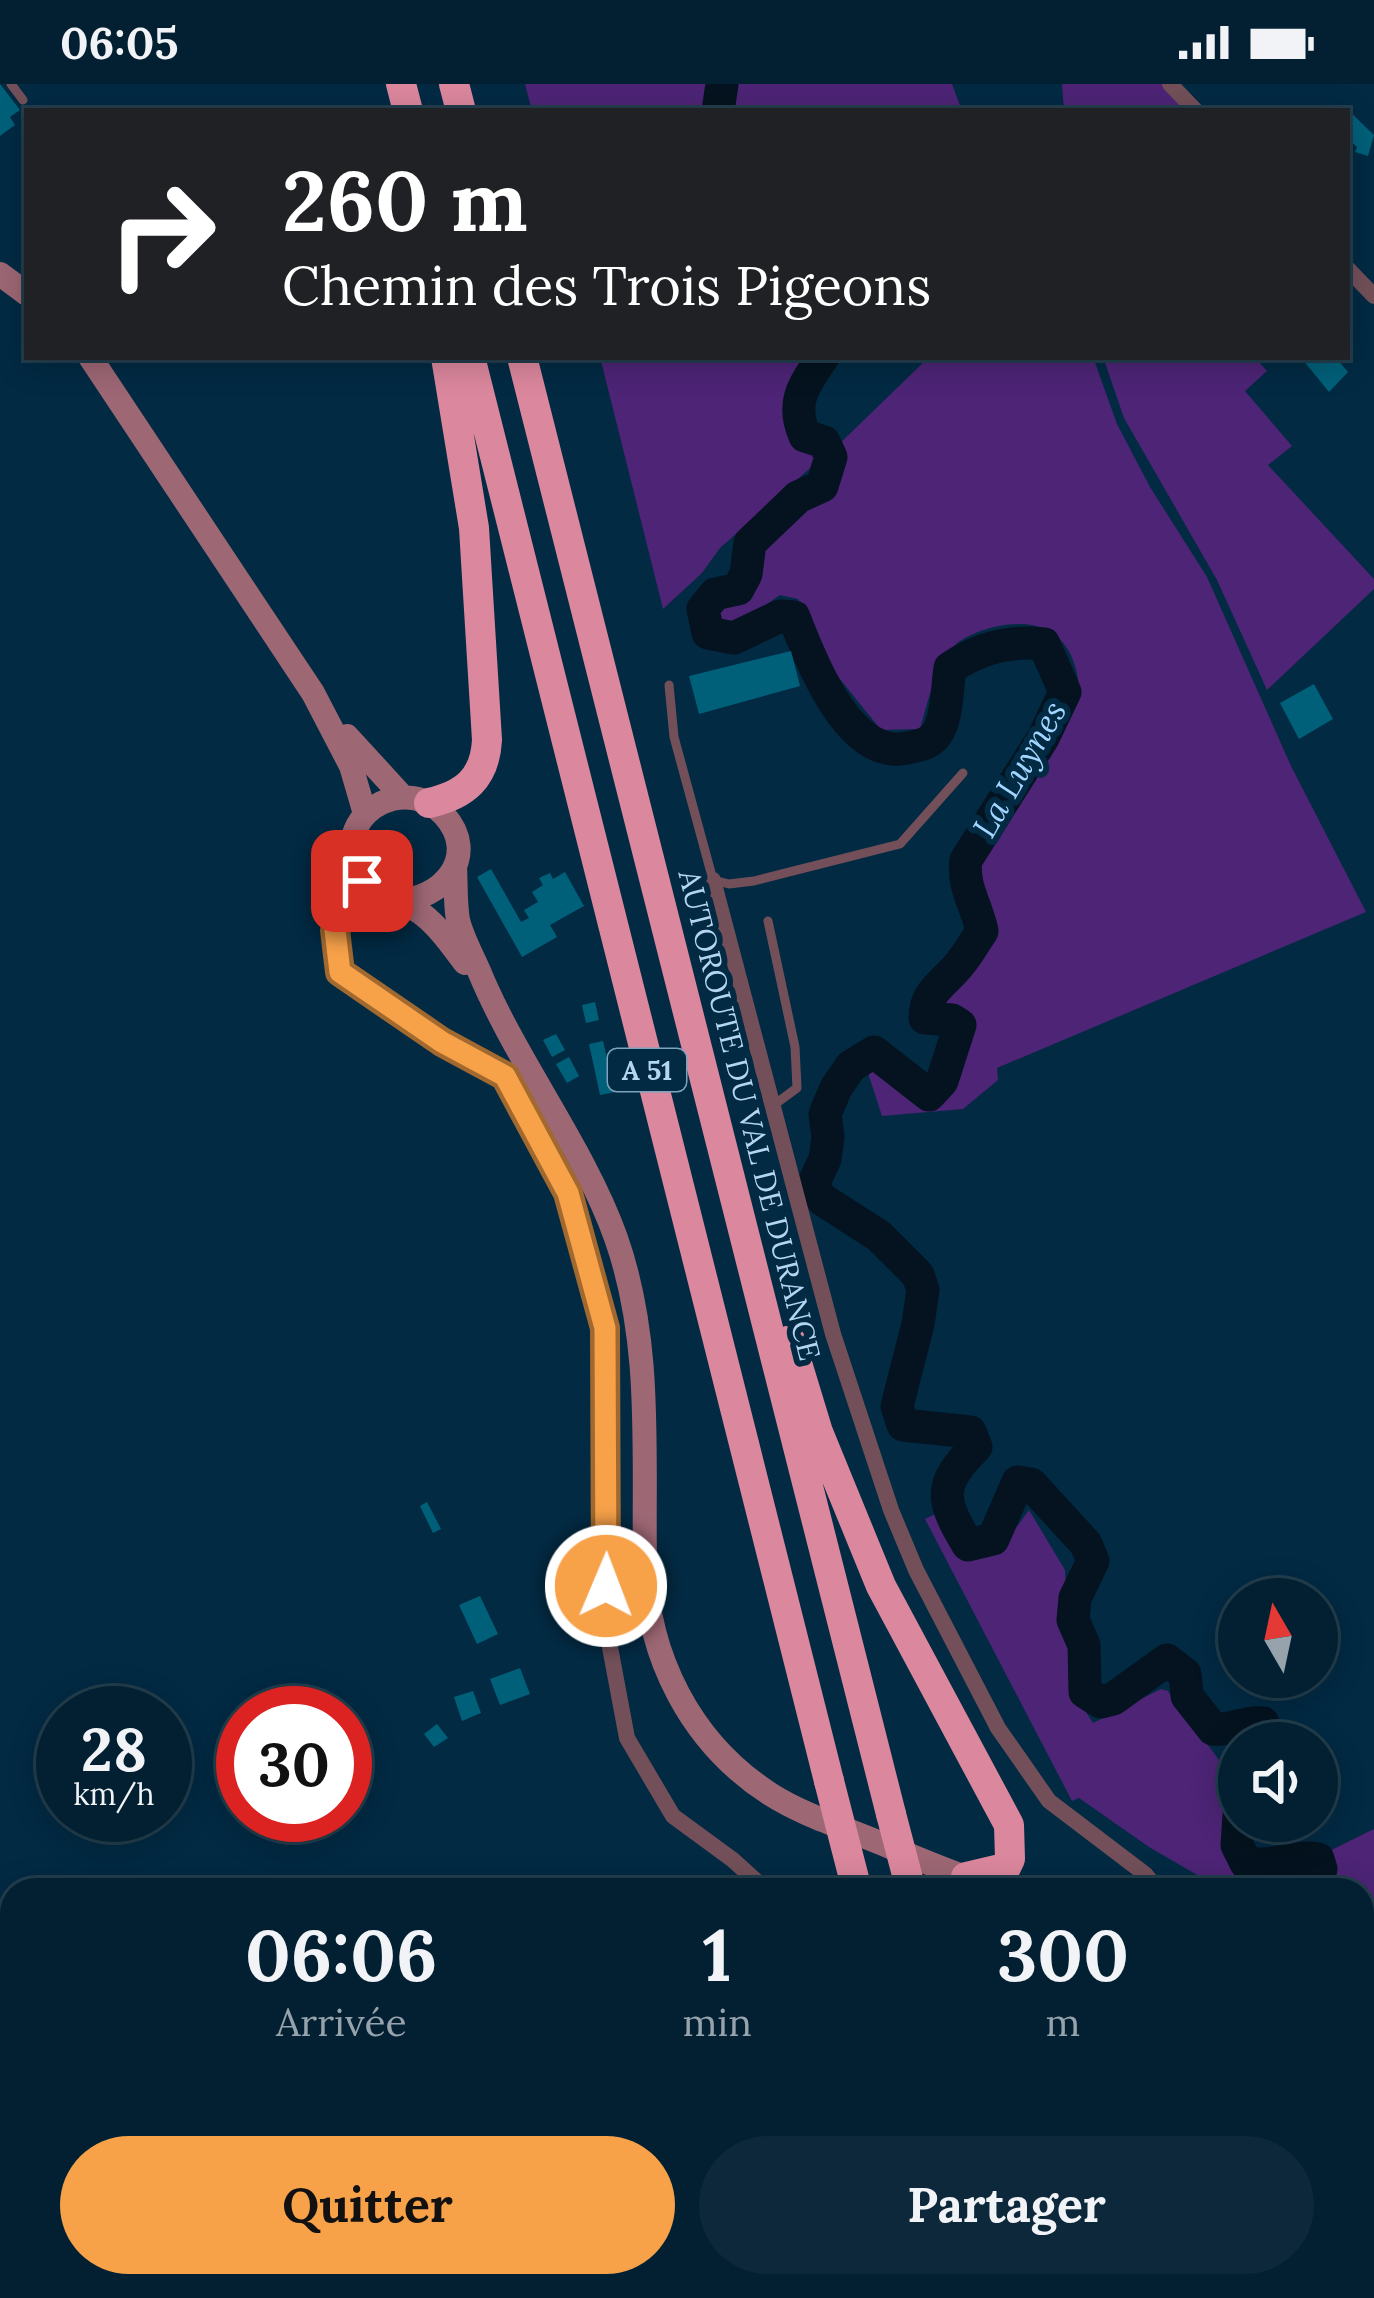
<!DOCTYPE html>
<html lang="fr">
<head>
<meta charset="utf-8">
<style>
  :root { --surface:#022032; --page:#0c283a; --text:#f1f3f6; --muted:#96a3ac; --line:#233e4d; --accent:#f7a149 }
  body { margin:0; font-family:Lora,serif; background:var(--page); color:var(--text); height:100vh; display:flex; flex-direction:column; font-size:45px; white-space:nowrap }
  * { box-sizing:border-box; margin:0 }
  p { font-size:39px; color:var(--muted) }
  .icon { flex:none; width:66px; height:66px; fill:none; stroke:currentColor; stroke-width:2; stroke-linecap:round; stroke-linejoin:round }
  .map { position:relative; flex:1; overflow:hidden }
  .details { position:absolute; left:0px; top:1794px; width:1374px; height:420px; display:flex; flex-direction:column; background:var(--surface); border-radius:36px 36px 0 0; box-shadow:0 6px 30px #0003,0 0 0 3px var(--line) }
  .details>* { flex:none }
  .top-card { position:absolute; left:24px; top:24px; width:1326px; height:252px; border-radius:0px; box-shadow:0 6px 30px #0003,0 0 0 3px var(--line); background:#202124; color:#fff; overflow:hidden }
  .needle { width:78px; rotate:351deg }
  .fabs { position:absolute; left:1218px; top:1494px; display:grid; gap:24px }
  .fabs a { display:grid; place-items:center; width:120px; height:120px; border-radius:50%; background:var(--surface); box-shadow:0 6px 30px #0003,0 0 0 3px var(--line); font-size:60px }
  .speed { position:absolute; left:36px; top:1602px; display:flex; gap:24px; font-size:60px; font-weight:700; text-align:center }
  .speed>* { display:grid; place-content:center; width:156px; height:156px; border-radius:50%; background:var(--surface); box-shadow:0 6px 30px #0003,0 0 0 3px var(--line); line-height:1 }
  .speed small { font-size:30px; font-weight:400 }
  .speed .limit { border:18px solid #d22; background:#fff; color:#111 }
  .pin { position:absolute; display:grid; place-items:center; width:102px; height:102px; color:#fff; margin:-51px; border-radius:24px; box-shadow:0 6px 18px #0006 }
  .me { position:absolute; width:132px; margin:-66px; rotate:1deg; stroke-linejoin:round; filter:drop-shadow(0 0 9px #0008) }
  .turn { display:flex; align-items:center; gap:42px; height:252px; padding:0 60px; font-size:54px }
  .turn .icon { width:156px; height:156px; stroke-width:2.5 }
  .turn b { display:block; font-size:84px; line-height:102px }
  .eta { display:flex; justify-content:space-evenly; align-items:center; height:204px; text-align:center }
  .eta b { font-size:72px; font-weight:700; line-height:84px }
  .action { display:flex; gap:24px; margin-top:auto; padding:24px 60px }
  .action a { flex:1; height:138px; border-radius:72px; background:var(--accent); color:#111; font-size:48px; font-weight:700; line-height:138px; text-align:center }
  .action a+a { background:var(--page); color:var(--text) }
  .status { display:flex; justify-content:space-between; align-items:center; height:84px; padding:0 60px; background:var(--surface); direction:ltr }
  .status svg { height:33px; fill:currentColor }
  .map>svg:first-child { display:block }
</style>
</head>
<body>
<div class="status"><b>06:05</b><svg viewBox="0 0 49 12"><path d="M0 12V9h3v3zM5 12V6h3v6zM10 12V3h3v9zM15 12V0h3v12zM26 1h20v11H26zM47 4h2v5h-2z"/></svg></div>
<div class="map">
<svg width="1374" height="2214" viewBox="0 0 1374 2214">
  <rect width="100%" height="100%" fill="#022a43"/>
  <path fill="#4d2476" d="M 525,0 L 717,0 L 711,27 L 532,27 Z
    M 726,0 L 952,0 L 962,27 L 723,27 Z
    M 1062,0 L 1162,0 L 1191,27 L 1064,27 Z
    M 600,273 L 817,273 L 791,313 L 797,349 L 824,362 L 825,371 L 720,464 L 702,489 L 663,525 Z
    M 929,273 L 1093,273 L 1117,340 L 1150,403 L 1207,493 L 1291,682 L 1366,828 L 997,984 L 998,996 L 963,1025 L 882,1032 L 865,980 L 875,973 C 893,986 914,1013 936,1014 L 944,1007 L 965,934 L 958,929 L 932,930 L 928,923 C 946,896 998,867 983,828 C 976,812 965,802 968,784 L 1080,614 C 1078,562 1054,532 999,542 C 986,544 967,551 956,560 C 935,580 928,619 920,645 L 881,646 L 831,584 L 798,515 L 780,511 L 737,541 L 715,542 L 708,531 L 718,514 L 749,503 L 754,461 L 795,423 L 824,406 L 836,378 L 834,365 Z
    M 1103,273 L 1260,273 L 1257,276 L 1267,287 L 1245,307 L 1292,362 L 1268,381 L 1374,495 L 1374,505 L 1267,606 L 1217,496 L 1124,334 Z
    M 1029,1426 L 1065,1486 L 1071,1605 L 1093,1639 L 1161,1605 L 1168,1607 L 1233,1695 C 1221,1725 1219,1752 1234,1781 L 1259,1788 L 1309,1776 L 1316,1786 L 1305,1806 L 1223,1806 L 1149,1763 L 1079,1714 L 1072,1717 L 925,1435 L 942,1427 L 948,1443 L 974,1469 L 997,1470 Z
    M 1374,1745 L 1374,1842 L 1362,1847 L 1362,1806 L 1315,1806 L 1325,1783 L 1319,1772 Z
    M 1362,1868 L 1374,1885 L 1374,2106 L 1362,2090 Z"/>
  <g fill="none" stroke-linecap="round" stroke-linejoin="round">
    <path stroke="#04131f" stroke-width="33" d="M 718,27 L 722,0
      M 823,273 C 804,301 790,318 805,352 L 824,358 L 831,373 L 822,402 L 798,413 L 750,459 L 746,490 L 738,505 L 715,510 L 703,525 L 708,549 L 734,554 L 780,532 L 794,533 C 810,575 849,677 907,664 C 920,661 931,660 938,648 C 948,631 947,602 950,584 C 978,565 1010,556 1044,560 L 1065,608 L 1043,654 L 966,776 C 962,802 977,822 982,847 C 974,859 967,872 958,882 C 943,900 925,908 925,934 L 952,936 L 960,941 L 942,997 L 929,1011 L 874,968 L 851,982 L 836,1004 L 825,1030 L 828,1053 L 825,1075 L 812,1103 L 823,1116 L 879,1152 L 918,1191 L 923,1206 L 918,1240 L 897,1322 L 903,1341 L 970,1348 L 976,1363 C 937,1401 941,1416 968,1461 L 993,1455 L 1018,1398 L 1031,1400 L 1086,1460 L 1093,1477 L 1075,1514 L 1073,1536 L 1084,1561 L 1085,1608 L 1101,1618 L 1113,1615 L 1167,1576 L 1185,1590 L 1187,1612 L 1213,1645 C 1232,1647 1243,1637 1263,1639 L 1268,1659
      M 1239,1731 L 1237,1761 L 1246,1779 C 1276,1784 1293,1770 1318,1775 L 1321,1785 L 1309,1806
      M 1362,1860 L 1374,1875"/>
  </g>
  <path fill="#016079" d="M 0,0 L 20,26 L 10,33 L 15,41 L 0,52 Z
    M 1347,25 L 1374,51 L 1368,72 L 1355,68 L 1357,63 L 1347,54 Z
    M 1290,273 L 1335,273 L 1348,288 L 1329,308 L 1303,276 L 1296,278 Z
    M 791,567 L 800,602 L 699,630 L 689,592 Z
    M 1314,600 L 1333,635 L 1299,655 L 1280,619 Z
    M 491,785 L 521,838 L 529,834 L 524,826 L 538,818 L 532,808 L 543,801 L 539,794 L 550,789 L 553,795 L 565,788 L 584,822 L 550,841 L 557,853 L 522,873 L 477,793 Z
    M 595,918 L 599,936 L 586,939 L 582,921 Z
    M 556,950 L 565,966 L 552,973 L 543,956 Z
    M 603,957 L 615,1008 L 600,1011 L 589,960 Z
    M 569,973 L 579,992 L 567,999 L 556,980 Z
    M 427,1418 L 441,1445 L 433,1449 L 420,1422 Z
    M 480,1512 L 498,1550 L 477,1560 L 459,1521 Z
    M 520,1584 L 530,1610 L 500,1621 L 490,1595 Z
    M 473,1607 L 481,1629 L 462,1637 L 454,1613 Z
    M 437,1640 L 448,1654 L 434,1663 L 424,1650 Z
    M 97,2202 L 173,2202 L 173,2203 L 140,2214 L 101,2214 Z
    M 394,2202 L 427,2202 L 431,2214 L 360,2214 Z"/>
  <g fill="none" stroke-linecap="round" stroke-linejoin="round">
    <path stroke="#735059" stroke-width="9" d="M 11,0 L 23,16
      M 669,601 L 674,653 L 713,796 L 729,800 L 754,797 L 900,760 L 963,689
      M 768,837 L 795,963 L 797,1004 L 771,1023"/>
    <path stroke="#735059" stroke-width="16" d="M 1170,0 L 1196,27
      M 1347,184 L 1374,212
      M 713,796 L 833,1250 L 891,1426 L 916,1486 L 998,1644 L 1049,1717 L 1145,1790 L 1158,1806
      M 362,797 L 335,846 L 340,888 L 443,958 L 505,992 L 568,1109 L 605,1244 L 606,1542 L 627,1654 L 673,1732 L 733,1776 L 766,1806
      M 886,2202 L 889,2214
      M 1234,2202 L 1242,2214"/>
    <path stroke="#9d6774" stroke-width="24" d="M 0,190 L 27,210
      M 90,273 L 313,609 L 351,682 L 365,730
      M 347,652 L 402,712
      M 455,782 C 456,799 455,819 458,836 C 462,853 472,871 479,887 C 516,977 584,1064 616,1154 C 653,1259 643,1370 645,1479 C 647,1573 691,1659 770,1710 C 803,1731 842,1743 878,1758 C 912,1772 945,1787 980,1798
      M 395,817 C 442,817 481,772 444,731 C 409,692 342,723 353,776 C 361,815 397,810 422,830 C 439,843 452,862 465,879
      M 1362,2145 L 1374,2161"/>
    <path stroke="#db879d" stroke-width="30" d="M 401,0 L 408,27
      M 454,0 L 461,27
      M 470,273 L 829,1697
      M 522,273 L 891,1730
      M 429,719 C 465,711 485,694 487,656 L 474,444 L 446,273
      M 790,1256 L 818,1348 L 881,1502 L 1009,1741 L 1010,1775 L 999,1798 L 1004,1805
      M 966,1793 L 1004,1784
      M 958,2202 L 961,2214
      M 1014,2202 L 1017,2214"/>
    <path stroke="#db879d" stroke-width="30" d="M 829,1697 L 856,1802
      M 891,1730 L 911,1806"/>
  </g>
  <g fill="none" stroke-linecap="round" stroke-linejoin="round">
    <g stroke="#a1692f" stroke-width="30">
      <path id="route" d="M 362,797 L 335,846 L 340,888 L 442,958 L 505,992 L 568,1109 L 605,1244 L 606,1502"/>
    </g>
    <use href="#route" stroke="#f7a149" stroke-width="21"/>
  </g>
  <g text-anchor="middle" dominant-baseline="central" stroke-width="12" stroke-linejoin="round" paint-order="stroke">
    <rect fill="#022a43" stroke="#7fa2be" stroke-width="3" x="608" y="965" width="78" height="42" rx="9"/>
    <g font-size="27" font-weight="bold" fill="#b5d6f2">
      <text x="647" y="986">A 51</text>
    </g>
    <g font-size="30" fill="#b5d6f2" stroke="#022a43">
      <text transform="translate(750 1031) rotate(76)">AUTOROUTE DU VAL DE DURANCE</text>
    </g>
    <g font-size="33" font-style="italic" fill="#a2d5ff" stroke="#022a43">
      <text transform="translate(1019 685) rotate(-60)">La Luynes</text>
    </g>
  </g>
</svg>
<div class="fabs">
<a><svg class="needle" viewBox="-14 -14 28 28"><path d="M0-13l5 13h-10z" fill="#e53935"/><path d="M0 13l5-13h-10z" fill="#96a3ac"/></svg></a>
<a><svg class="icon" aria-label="sound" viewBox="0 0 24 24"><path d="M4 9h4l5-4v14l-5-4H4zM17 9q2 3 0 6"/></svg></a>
</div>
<div class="speed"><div>28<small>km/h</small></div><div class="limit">30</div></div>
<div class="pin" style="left:362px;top:797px;background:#d93025"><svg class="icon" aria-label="arrive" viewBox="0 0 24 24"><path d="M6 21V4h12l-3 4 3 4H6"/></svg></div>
<svg class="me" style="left:606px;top:1502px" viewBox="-20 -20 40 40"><circle r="17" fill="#f7a149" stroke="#fff" stroke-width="3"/><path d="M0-11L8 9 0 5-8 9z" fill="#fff"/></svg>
<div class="top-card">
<div class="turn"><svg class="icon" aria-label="right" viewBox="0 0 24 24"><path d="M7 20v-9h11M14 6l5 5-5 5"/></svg><div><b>260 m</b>Chemin des Trois Pigeons</div></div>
</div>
<section class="details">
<div class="eta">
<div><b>06:06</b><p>Arrivée</p></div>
<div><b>1</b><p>min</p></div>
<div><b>300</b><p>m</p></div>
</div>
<div class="action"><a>Quitter</a><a>Partager</a></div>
</section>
</div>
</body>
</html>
